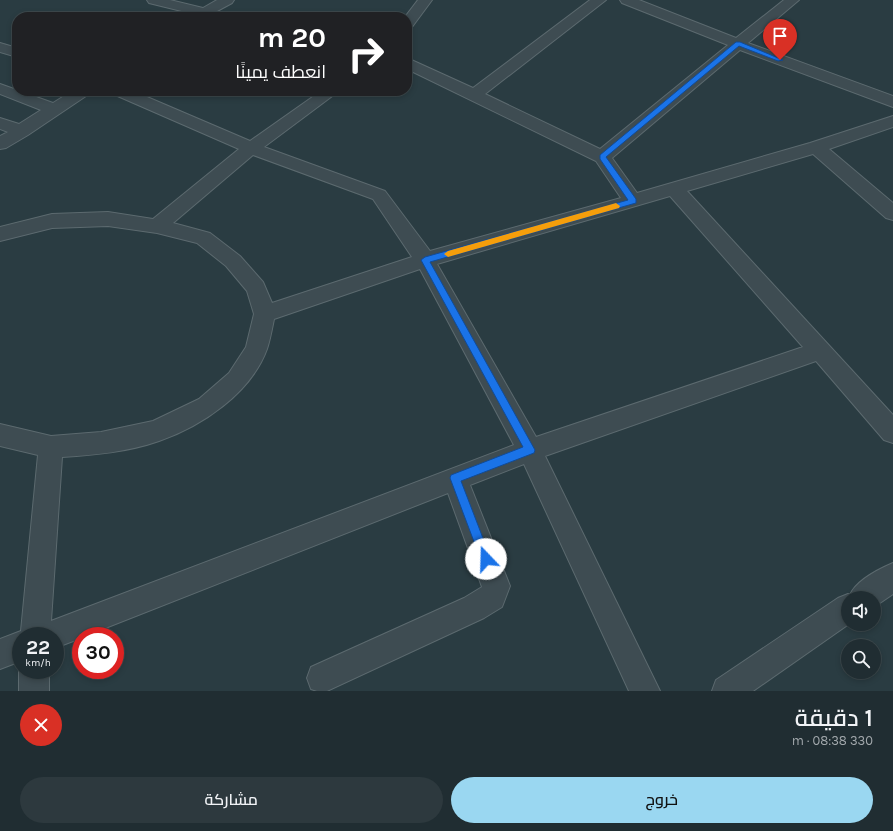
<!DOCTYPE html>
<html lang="ar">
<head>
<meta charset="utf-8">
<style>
  :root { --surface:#202d32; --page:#2d393e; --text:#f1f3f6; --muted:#a2a8ac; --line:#3d494d; --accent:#9ad7f1 }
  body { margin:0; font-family:Karla,Cairo,sans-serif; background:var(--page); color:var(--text); direction:rtl; height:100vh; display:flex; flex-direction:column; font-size:15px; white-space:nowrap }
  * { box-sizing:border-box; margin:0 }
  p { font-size:13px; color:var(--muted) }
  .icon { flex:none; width:22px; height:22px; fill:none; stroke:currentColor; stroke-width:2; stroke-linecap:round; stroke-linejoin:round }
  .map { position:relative; height:691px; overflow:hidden; direction:ltr }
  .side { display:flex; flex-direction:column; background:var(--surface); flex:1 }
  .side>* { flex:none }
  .top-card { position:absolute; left:12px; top:12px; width:400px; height:84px; border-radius:16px; box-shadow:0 2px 6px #0003,0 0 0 1px var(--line); direction:rtl; background:#202124; color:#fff; overflow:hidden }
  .fabs { position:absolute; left:841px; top:591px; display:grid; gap:8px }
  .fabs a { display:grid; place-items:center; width:40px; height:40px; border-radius:50%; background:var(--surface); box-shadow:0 2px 6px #0003,0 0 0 1px var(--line); font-size:20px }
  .speed { position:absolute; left:12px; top:627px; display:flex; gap:8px; font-size:20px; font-weight:700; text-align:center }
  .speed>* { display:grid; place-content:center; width:52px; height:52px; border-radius:50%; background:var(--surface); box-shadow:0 2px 6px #0003,0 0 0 1px var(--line); line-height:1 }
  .speed small { font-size:10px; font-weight:400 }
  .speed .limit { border:6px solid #d22; background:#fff; color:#111 }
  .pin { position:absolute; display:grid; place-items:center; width:34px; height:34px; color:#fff; margin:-41px -17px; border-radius:50% 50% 50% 0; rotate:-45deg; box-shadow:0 0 4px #0007 }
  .pin .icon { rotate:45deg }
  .me { position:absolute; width:44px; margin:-22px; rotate:339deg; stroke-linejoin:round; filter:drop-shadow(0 0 3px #0008) }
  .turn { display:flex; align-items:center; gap:14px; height:84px; padding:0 20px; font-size:18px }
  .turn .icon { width:52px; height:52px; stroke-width:2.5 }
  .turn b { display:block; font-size:28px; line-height:34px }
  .round { display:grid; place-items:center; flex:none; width:42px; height:42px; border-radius:21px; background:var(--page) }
  .overview { display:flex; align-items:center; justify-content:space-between; height:68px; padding:0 20px }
  h1 { font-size:24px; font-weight:600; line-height:30px }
  .primary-button { display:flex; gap:8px; margin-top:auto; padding:8px 20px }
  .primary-button a { flex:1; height:46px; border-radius:24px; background:var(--accent); color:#111; font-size:16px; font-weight:600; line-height:46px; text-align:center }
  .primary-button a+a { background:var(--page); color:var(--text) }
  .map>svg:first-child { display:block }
</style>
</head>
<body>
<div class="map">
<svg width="893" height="691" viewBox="0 0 893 691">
  <rect width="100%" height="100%" fill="#2a3c42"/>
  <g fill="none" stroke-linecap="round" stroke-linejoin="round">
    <g stroke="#5c6a6f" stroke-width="2">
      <path id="minor" d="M 147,0 L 170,0 L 203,8 L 217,0 L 234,0 L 232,3 L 206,17 L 149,3 Z
        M 418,0 L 432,0 L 412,27 L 407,28 L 407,17 L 405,17 Z
        M 590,0 L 606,0 L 485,94 L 600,149 L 728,45 L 622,3 L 620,0 L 639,0 L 736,38 L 784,0 L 799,0 L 748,43 L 893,96 L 893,107 L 740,50 L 612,158 L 637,193 L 810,143 L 893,116 L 893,127 L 829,149 L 893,203 L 893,220 L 886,218 L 813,154 L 687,191 L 893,415 L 893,443 L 884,440 L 816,361 L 545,456 L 660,691 L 629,691 L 524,464 L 470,485 L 510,586 L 502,607 L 484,618 L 327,691 L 317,691 L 311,689 L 307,678 L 311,667 L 464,598 L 482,587 L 448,493 L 85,636 L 81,636 L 81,638 L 55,648 L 55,636 L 21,636 L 21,661 L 0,669 L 0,639 L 21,631 L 38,455 L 0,446 L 0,424 L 51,436 L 101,432 L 153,421 L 199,399 L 229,373 L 246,347 L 254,314 L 247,291 L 226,266 L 197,243 L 157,233 L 108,226 L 52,228 L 0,241 L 0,227 L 52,214 L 108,212 L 153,219 L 239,149 L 113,94 L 111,91 L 133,91 L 250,141 L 321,91 L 339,91 L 264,147 L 385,191 L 430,251 L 621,198 L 596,161 L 407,69 L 407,58 L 473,88 ZM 253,155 L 373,199 L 412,257 L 272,303 L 263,282 L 240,256 L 210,233 L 173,223 ZM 670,196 L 803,347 L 536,437 L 437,264 ZM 420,269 L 514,445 L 51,621 L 62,457 C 94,455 128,452 159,441 C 202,426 251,393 267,349 C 270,340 272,329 274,319 Z
        M 0,43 L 17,48 L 17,57 L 0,52 Z
        M 0,84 L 53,103 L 72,91 L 91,91 L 89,94 L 28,135 L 6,148 L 0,149 L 0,136 L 8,132 L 0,129 L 0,118 L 19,124 L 41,110 L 0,94 Z
        M 893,563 L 893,594 L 874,607 L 874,598 L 848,598 L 849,624 L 753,691 L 712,691 L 716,680 L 838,598 L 848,594 L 850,595 C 856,581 879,569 893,563 Z
        M 21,665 L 21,670 L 49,670 L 49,691 L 19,691 L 19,670 Z"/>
    </g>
    <use href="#minor" fill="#3e4c52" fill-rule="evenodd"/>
  </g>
  <path fill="#1a73e8" stroke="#114b97" d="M 736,42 L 740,42 L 783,60 L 778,61 L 739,46 L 606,157 L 636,199 L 636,203 L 430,262 L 535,450 L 534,453 L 461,481 L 491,559 L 490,563 L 486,565 L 482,563 L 450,478 L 451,475 L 523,447 L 421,260 L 425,257 L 628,200 L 600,159 L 600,155 Z"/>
  <path fill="#f59e0b" d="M 616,203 L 620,206 L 619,208 L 448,257 L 444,254 L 448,251 Z"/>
</svg>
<div class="fabs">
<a><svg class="icon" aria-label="sound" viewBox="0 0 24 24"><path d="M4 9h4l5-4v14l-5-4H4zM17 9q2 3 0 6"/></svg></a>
<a><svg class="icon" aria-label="search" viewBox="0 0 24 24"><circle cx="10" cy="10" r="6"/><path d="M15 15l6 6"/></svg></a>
</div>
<div class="speed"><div>22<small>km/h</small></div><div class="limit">30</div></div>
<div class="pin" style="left:780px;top:60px;background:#d93025"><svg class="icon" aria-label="arrive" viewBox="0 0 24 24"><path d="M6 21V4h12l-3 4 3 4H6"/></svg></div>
<svg class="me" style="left:486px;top:559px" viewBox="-20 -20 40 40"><circle r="19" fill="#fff"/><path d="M0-13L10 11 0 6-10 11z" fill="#1a73e8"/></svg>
<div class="top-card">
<div class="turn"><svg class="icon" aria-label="right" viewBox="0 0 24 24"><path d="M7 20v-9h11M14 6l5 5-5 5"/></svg><div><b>20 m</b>انعطف يمينًا</div></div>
</div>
</div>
<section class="side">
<div class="overview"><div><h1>1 دقيقة</h1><p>330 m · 08:38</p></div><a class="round" style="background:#d93025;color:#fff"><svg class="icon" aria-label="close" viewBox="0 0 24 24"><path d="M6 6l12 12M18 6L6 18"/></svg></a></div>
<div class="primary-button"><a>خروج</a><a>مشاركة</a></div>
</section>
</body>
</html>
